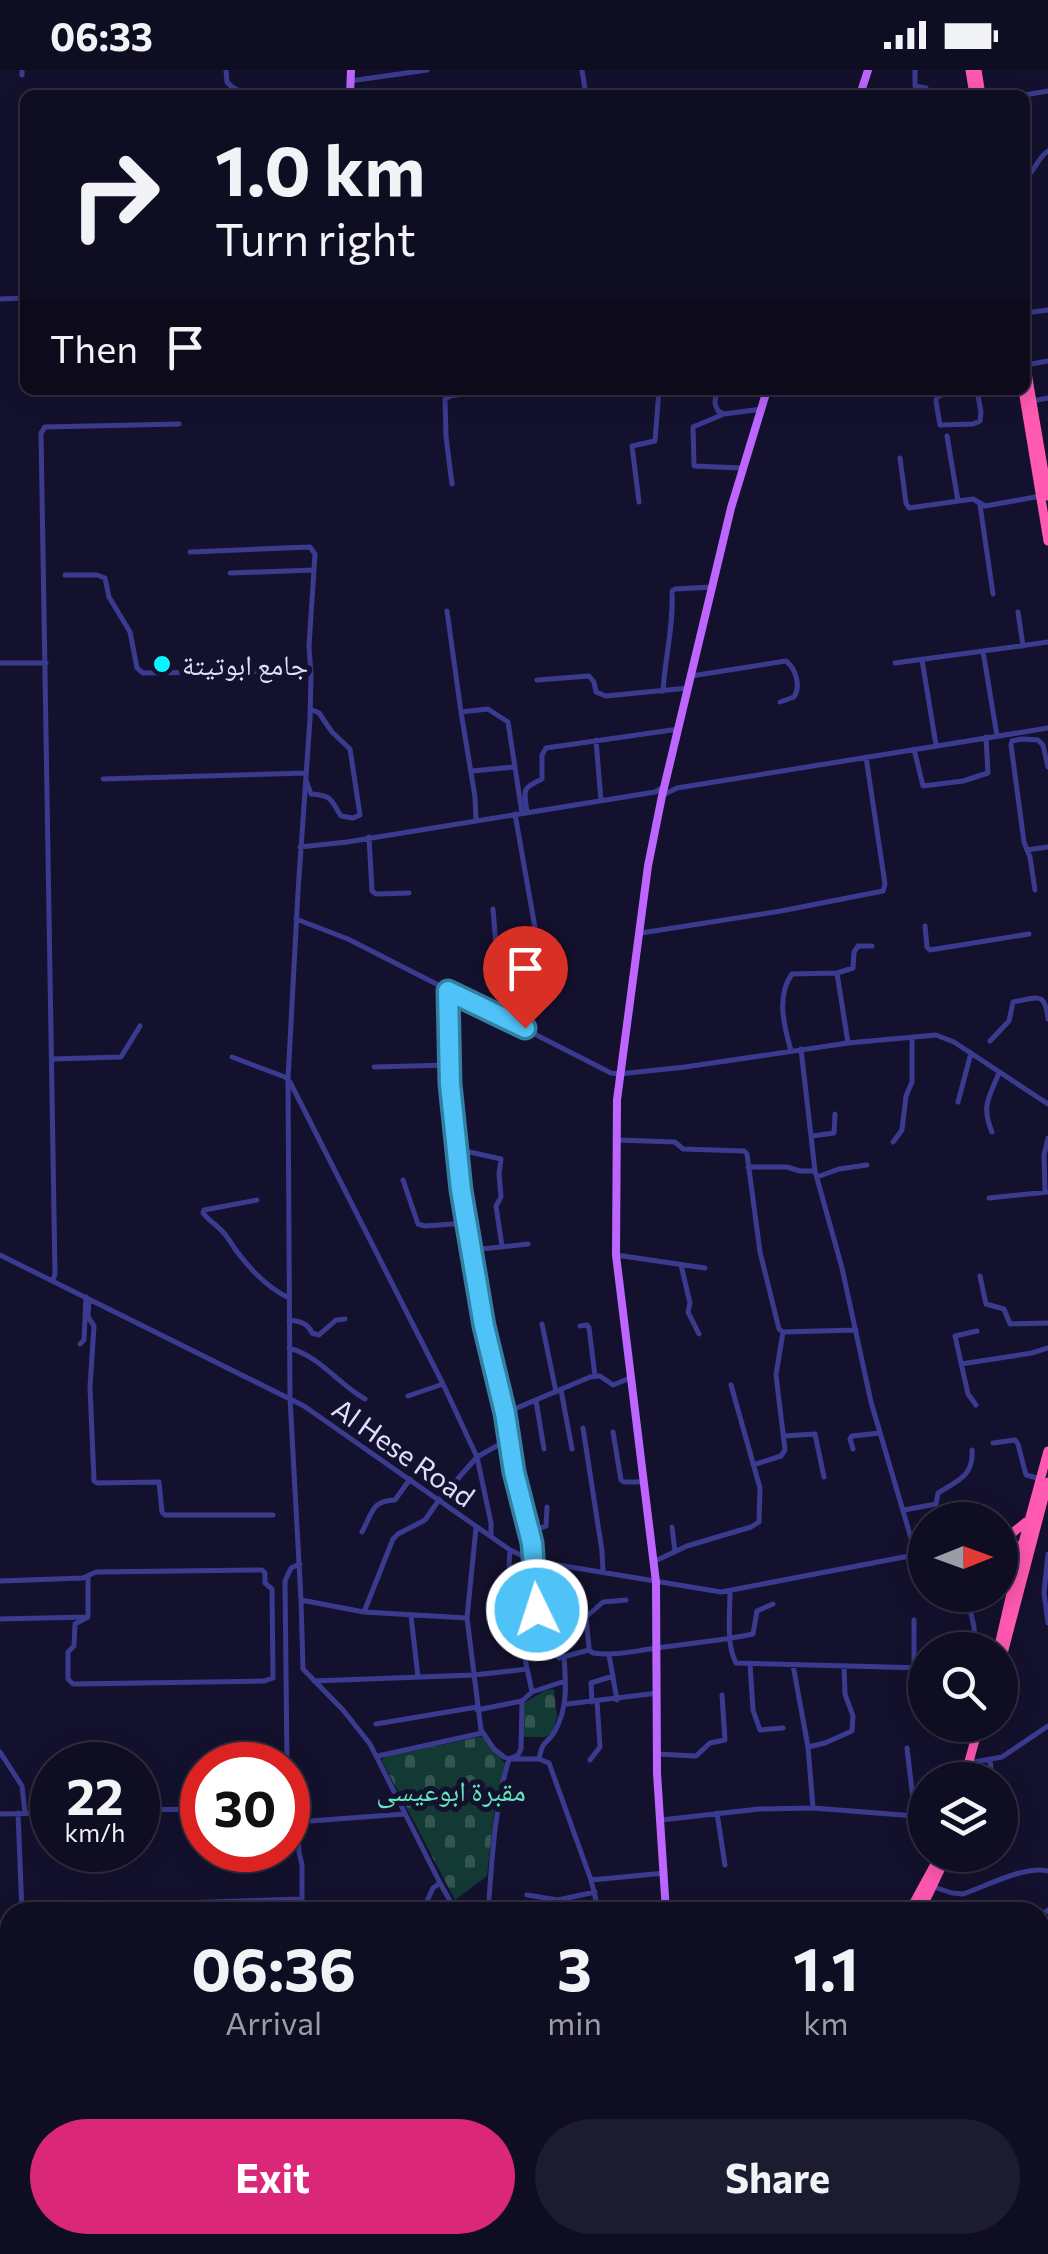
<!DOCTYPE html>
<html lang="en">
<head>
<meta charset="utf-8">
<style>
  :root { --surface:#0f0d22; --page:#1d1b2f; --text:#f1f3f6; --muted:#9b9ca5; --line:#2f2d40; --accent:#db2777 }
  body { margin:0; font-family:Commissioner,"Noto Naskh Arabic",sans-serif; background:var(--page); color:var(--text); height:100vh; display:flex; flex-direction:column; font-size:38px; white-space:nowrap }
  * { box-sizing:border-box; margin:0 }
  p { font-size:32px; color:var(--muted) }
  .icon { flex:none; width:55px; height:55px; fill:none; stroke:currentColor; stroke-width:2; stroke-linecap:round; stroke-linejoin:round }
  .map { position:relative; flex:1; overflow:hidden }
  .details { position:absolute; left:0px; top:1832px; width:1050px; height:352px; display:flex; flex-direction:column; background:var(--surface); border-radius:30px 30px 0 0; box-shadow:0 5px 25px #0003,0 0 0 2px var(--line) }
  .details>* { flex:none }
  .guide { position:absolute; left:20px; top:20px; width:1010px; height:305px; border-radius:15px; box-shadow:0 5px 25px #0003,0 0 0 2px var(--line); background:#0f0d22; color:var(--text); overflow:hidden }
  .needle { width:65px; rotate:89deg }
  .controls { position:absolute; left:908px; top:1432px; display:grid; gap:20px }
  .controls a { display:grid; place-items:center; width:110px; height:110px; border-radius:50%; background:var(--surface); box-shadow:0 5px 25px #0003,0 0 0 2px var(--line); font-size:50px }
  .speed { position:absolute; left:30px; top:1672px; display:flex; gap:20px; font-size:50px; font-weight:700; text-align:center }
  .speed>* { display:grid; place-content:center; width:130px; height:130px; border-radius:50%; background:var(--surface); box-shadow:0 5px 25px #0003,0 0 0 2px var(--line); line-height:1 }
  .speed small { font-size:25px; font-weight:400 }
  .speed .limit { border:15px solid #d22; background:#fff; color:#111 }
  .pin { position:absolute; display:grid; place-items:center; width:85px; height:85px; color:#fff; margin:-102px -42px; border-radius:50% 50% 50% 0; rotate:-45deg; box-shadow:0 0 10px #0007 }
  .pin .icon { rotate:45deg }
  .me { position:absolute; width:110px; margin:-55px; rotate:356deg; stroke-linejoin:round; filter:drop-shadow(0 0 8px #0008) }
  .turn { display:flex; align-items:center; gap:35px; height:210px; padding:0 30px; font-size:45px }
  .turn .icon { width:130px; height:130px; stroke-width:2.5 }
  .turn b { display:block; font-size:70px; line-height:85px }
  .then { display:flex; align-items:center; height:95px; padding:0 30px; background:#0003; gap:20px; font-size:38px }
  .eta { display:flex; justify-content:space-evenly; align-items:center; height:170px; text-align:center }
  .eta b { font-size:60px; font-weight:700; line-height:70px }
  .cta { display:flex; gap:20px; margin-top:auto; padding:20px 30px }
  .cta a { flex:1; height:115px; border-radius:60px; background:var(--accent); color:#fff; font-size:40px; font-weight:700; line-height:115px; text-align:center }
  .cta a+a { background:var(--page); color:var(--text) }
  .status { display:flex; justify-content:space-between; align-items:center; height:70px; padding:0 50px; background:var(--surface); direction:ltr }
  .status svg { height:28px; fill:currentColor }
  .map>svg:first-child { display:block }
</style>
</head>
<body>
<div class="status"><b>06:33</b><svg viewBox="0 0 49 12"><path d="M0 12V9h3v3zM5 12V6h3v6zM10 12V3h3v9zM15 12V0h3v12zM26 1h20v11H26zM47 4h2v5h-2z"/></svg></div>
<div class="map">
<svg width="1048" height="2184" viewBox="0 0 1048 2184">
  <defs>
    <pattern id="cemetery-stones" width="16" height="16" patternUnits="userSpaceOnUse" patternTransform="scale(2.5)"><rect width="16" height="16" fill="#133935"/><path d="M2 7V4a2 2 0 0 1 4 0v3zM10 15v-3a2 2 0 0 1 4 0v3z" fill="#355553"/></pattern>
  </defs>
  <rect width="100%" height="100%" fill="#14112e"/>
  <path fill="url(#cemetery-stones)" d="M 554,1619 L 557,1647 L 552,1663 L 545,1667 L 523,1667 L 524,1633 L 544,1621 Z
    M 479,1667 L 483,1667 L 505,1694 L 494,1743 L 487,1806 L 455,1830 L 382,1691 L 384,1687 Z"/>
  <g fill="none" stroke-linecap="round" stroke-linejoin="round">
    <path stroke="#3a3b8f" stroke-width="5" d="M 226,0 L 227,12 C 239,26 254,23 270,23
      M 582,0 L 586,25
      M 915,0 L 915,16 L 926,18 L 930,25
      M 22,5 L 22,0
      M 350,11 L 427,0
      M 1025,25 L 1048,21
      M 1025,108 C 1035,102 1037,88 1048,81
      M 21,141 L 22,172 L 25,175
      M 0,229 L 25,228
      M 1025,243 L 1048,240
      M 1026,295 L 1048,291
      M 716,320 L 715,334 L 718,341 L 724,344
      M 957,320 L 937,327 L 936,332 L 940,355 L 973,354 L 980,351 L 981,342 L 977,320
      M 1032,331 L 1048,328
      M 947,366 L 958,431
      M 900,388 L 906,433 L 909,438 L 973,429 L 985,436 L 1041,426
      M 742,398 L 694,396 L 693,357 L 724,344 L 762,339
      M 452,414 L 446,367 L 445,329 L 450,326 L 491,320
      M 639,432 L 632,376 L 655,371 L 659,320
      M 980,435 L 993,524
      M 190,482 L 310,477 L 315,484 L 309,576 L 311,606 L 310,649 L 298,822 L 288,1009 L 290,1328 L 301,1530 L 303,1599 L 343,1640 L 370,1674 L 440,1813 L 453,1836 L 460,1842
      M 230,503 L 313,500
      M 65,505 L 97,505 L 105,508 L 109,527 L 130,562 L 137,598 L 143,603 L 311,601
      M 447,541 L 461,642 L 488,639 L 508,652 L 522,743
      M 1018,542 L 1023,576
      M 983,581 L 1048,572
      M 922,590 L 936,675
      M 0,593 L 46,593
      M 895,593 L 983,581 L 997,666
      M 691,606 L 786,591 C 796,599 801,616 794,627 L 780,632
      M 537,610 L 589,606 L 594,612 L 596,622 L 606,626 L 688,618
      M 663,621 C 665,587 674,555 672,521 L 675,519 L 712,517
      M 461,642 L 475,727 L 476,750
      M 596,670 L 601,731
      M 914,679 L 923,716 L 963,711 L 988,703 L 986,667
      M 472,701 L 514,697
      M 103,709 L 306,703
      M 306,710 L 311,724 C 332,725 331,730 341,746 L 353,748 L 360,745 L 350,679 L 332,662 L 319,643 L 310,639
      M 663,725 L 677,718 L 1048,658
      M 527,742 C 524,719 521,719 542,709 L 542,685 L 546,678 L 679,659
      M 515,744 L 537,869
      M 369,767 L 372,821 L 376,824 L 409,823
      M 300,777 L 347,772 L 655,722 L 662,718
      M 1027,780 L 1048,777
      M 1035,820 L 1030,787 L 1024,772 L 1011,675 L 1012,671 L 1022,669 L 1038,670 L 1043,675 L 1048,697
      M 493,839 L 497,888 L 515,893 L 520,897 L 525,959
      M 296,849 L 348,869 L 611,1003 L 619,1004 L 685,997 L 848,973 L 936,965 L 954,972 L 1048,1034
      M 925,856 L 927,877 L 930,880 L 1029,864
      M 641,863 L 781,841 L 883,821 L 885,814 L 866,687
      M 837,903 L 853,898 L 854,882 L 858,876 L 872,876
      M 448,921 L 450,1014 L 461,1120 L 485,1256 L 505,1343 L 514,1401 L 533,1473 L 538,1527 L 538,1574 L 553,1577 L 559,1588 L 589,1580 L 593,1583 C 616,1586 634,1581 657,1578 C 689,1573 721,1571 753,1564 L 757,1541 L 773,1534
      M 990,971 L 1009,951 L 1013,932 C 1037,928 1045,920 1048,949
      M 801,979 L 815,1101 L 842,1198 L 871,1332 L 916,1485
      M 791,981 C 784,956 776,926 792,904 L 837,903 L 848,973
      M 232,987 L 285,1007 L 290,1012 L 443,1314 L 477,1387 L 491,1453 L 491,1467
      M 52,989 L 121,987 L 140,956
      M 374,997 L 449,995
      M 958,1032 L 971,983
      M 992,1062 C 981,1036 989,1027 999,1003
      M 812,1066 L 834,1063 L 835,1044
      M 617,1070 L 675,1072 L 683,1079 L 744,1081 L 747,1084 L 760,1182 L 779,1259 L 783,1262 L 856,1260
      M 893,1072 L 902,1060 L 906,1026 L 912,1012 L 912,967
      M 456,1079 L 501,1089 L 499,1104 L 501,1127 L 496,1136 L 502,1176
      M 748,1097 L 787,1097 L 800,1101 L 815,1101
      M 817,1107 L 839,1099 L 867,1095
      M 403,1110 L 418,1154 L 425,1156 L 466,1153
      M 1045,1122 L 1044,1085 L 1048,1068
      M 989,1128 L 1048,1122
      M 257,1130 L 204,1140 L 203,1143 C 209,1151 214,1153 220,1159 C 226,1164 231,1173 235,1179 C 249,1198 267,1218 289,1228
      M 472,1180 L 528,1174
      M 0,1185 L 304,1336 L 510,1480 L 534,1491 L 721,1522 L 925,1483
      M 616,1185 L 705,1198
      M 681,1195 L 690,1233 L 688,1242 L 699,1264
      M 980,1206 L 986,1234 L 1004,1239 L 1010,1254 L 1048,1253
      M 53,1210 L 55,1204 L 41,363 L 45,357 L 179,354
      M 89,1229 L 88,1247 L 94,1256 L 90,1317 L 94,1411 L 97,1413 L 159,1412 L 162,1442 L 165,1445 L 273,1445
      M 289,1250 C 299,1251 308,1253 312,1263 L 319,1265 L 336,1250 L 345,1249
      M 542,1254 L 556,1322
      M 580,1256 L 587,1255 L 589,1258 L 595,1306
      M 80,1274 L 84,1270 L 86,1227
      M 289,1278 C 321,1287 337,1313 365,1329
      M 961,1294 L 1032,1283 L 1048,1278
      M 561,1320 L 572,1379
      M 408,1326 L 443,1314
      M 536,1331 L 544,1379
      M 976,1335 L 968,1324 L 955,1266 L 977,1261
      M 505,1343 L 590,1307 L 600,1306 L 613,1315 L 630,1308
      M 583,1358 L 602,1481 L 603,1502
      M 613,1362 L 621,1410 L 624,1412 L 643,1412
      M 784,1366 L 815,1364 L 824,1407
      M 993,1373 L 1015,1370 L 1018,1374 L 1026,1405 L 1041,1409
      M 853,1379 L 850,1369 L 852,1366 L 880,1363
      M 753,1395 L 781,1386 L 785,1380 L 776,1305 L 783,1262
      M 904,1440 L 936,1434 L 938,1423 C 957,1411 974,1406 972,1380
      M 672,1457 L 675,1482
      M 476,1458 L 467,1548 L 481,1660 L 494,1679 L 504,1687 L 509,1689 L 539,1689 L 549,1693 L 591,1810 L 599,1842
      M 362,1462 C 373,1442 371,1431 395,1430 L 410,1409
      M 530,1462 L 546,1456 L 547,1437
      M 510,1480 L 507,1533 L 511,1539 L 520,1539
      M 1048,1484 L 1044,1523 L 1048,1553
      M 655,1491 L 687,1476 L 751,1457 L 759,1452 L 760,1418 L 731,1315
      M 0,1511 L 83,1508 L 96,1502 L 262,1500 L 265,1503 L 265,1513 L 272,1519 L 273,1608 L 264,1611 L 73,1614 L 68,1609 L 68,1582 L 74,1576 L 75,1554 L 88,1547 L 88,1507
      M 730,1522 C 730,1544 726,1574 736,1593 L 925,1598
      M 967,1525 L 974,1557 L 975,1580
      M 301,1530 L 364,1542 L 467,1548
      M 364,1542 L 393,1469 L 398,1464 L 425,1450 L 439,1430 L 477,1387 L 509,1369
      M 411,1546 L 418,1607
      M 586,1547 L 589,1578
      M 0,1549 L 87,1547
      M 609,1585 L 617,1630
      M 750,1594 L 753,1640 L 760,1660 L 783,1658
      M 793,1595 L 808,1677 L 813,1738
      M 914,1597 L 914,1550
      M 314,1611 L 474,1605 L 527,1599
      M 532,1622 L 520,1565 L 522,1529 L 538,1527 L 553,1540 L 586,1547 L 603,1532 L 626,1530
      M 592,1632 L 591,1613 L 613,1606
      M 567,1634 L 658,1623
      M 477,1640 L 522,1631 L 532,1622 L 565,1611
      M 376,1654 L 477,1637
      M 808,1677 L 825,1673 L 852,1661 L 853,1646 L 845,1624 L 844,1596
      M 907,1678 L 915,1746
      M 0,1682 L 22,1716 L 25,1743
      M 657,1684 L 696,1686 L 710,1673 L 725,1670 L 722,1625
      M 378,1686 L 482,1663
      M 539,1689 C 543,1668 547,1675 555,1661 C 568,1637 566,1614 564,1587
      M 590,1690 L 600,1677 L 597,1631
      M 990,1690 L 992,1710
      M 974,1692 L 1002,1687 L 1048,1656
      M 287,1695 L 285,1511 L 291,1498 L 300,1494
      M 288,1699 L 297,1740 L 299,1782 L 302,1795 L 302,1842
      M 288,1738 L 303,1743 L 310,1751 L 404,1744
      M 138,1740 L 202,1739
      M 18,1743 L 22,1842
      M 717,1743 L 725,1795
      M 0,1744 L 52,1743
      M 661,1750 L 759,1739 L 813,1738 L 915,1746 L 925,1751
      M 591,1810 L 665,1803
      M 934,1817 L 952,1823 L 963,1824 C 986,1816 1026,1795 1048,1801
      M 527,1825 L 558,1830 L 595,1822
      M 181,1833 L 302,1829
      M 422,1842 L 433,1818 L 440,1813
      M 488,1842 C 492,1791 494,1739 509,1689 L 518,1685 L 521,1679 L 522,1631
      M 673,1842 L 762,1840 L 813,1842
      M 1040,1846 L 1048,1840
      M 1040,1928 L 1048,1938
      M 0,1939 L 10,1938
      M 1040,1950 L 1048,1944
      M 0,1983 L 10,1983
      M 1040,2002 L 1048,2012
      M 1040,2115 L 1048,2115
      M 0,2138 L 10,2138
      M 56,2175 L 57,2184
      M 125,2175 L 125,2184
      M 197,2175 L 225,2184
      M 614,2175 L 615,2184
      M 856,2175 L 858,2184
      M 986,2175 L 995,2177 L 1000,2175
      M 1037,2175 L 1037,2184
      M 736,2178 L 737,2175
      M 146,2184 L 154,2180 L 175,2175
      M 280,2184 L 281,2175
      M 446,2184 L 447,2175
      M 632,2184 L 633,2175
      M 782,2184 L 783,2175"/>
    <path stroke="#bd65ff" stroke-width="8" d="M 350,25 L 351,0
      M 840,25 L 861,22
      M 860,25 L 868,0
      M 666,1842 L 657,1703 L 656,1512 L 616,1185 L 617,1030 L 648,796 L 662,726 L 731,438 L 767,320
      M 678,2175 L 678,2184"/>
    <path stroke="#ff59b2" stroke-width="9" d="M 970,0 L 974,25
      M 977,0 L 981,25
      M 1025,291 L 1048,426
      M 1023,320 L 1048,471
      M 1020,1484 L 1017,1476 L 1006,1468 L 1026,1452
      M 998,1580 L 1020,1484 L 1048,1381
      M 1000,1595 L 1048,1412
      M 964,1710 L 979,1655
      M 909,1842 L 940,1785
      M 920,1842 L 947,1785
      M 690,2184 L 695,2175
      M 702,2184 L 707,2175"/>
  </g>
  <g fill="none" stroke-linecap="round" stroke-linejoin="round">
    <g stroke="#337fa1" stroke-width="25">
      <path id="route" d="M 525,958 L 448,921 L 450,1014 L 461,1120 L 484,1256 L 505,1343 L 514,1402 L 532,1473 L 537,1540"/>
    </g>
    <use href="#route" stroke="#4fc3f7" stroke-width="18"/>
  </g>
  <circle fill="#0af4ff" stroke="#14112e" stroke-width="4" cx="162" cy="594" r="10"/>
  <g text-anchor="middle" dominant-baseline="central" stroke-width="10" stroke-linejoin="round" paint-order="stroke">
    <g font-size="28" fill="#e0deff" stroke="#14112e" text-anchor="start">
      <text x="182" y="594">جامع ابوتيتة</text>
    </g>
    <g font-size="28" fill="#e0deff" stroke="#14112e">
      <text transform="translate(404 1382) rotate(35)">Al Hese Road</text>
    </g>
    <g font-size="28" fill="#62e7be" stroke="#14112e">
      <text x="451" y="1720">مقبرة ابوعيسى</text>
    </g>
  </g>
</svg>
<div class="controls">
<a><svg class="needle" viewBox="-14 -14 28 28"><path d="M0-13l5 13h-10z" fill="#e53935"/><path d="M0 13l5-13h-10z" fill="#9b9ca5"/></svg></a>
<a><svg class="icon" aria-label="search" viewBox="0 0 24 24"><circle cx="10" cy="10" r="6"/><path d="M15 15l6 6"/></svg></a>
<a><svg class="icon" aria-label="layers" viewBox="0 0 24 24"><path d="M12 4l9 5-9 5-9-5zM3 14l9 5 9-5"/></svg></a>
</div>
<div class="speed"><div>22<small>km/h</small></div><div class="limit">30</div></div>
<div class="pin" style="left:525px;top:958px;background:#d93025"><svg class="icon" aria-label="arrive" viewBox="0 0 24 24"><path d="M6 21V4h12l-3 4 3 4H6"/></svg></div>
<svg class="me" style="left:537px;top:1540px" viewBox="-20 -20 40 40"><circle r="17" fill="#4fc3f7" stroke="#fff" stroke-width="3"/><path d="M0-11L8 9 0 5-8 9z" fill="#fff"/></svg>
<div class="guide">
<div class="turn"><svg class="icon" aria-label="right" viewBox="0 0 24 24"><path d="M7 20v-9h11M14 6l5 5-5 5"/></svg><div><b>1.0 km</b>Turn right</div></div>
<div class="then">Then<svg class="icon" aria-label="arrive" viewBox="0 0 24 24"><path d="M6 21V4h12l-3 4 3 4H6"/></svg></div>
</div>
<section class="details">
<div class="eta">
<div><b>06:36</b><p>Arrival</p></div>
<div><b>3</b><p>min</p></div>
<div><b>1.1</b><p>km</p></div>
</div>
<div class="cta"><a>Exit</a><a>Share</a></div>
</section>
</div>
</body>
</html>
